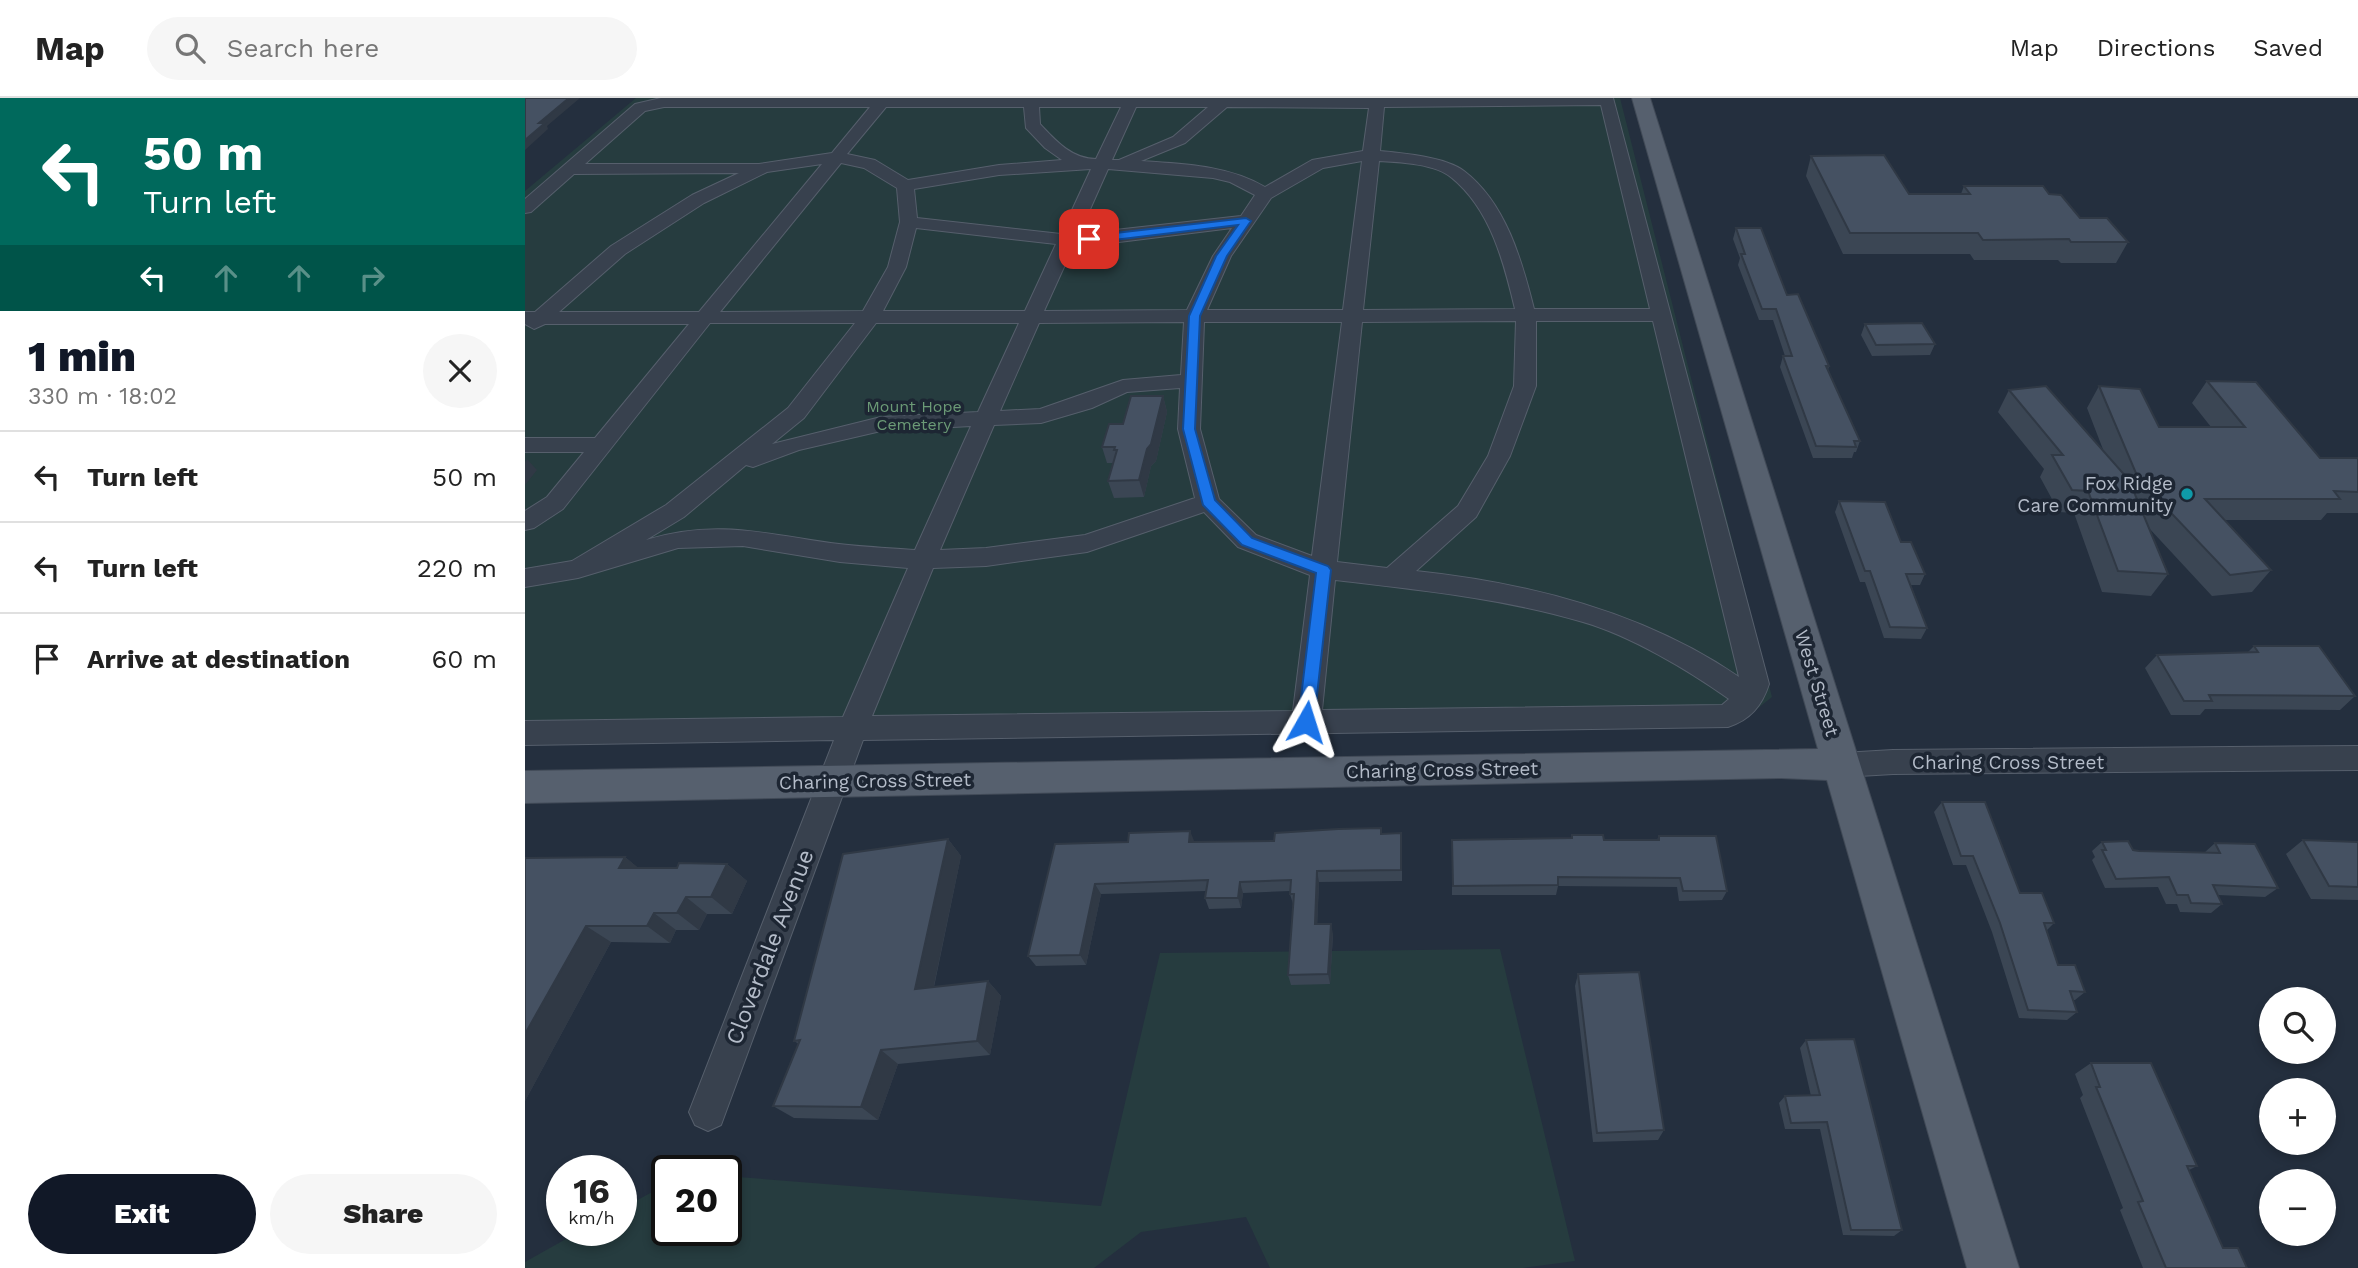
<!DOCTYPE html>
<html lang="en">
<head>
<meta charset="utf-8">
<style>
  :root { --surface:#fff; --page:#f6f6f6; --text:#222; --muted:#767676; --line:#e0e0e0; --accent:#111827 }
  body { margin:0; font-family:"Work Sans",sans-serif; background:var(--page); color:var(--text); height:100vh; display:flex; flex-direction:column; font-size:26px; white-space:nowrap }
  * { box-sizing:border-box; margin:0 }
  p { font-size:23px; color:var(--muted) }
  .icon { flex:none; width:38px; height:38px; fill:none; stroke:currentColor; stroke-width:2; stroke-linecap:round; stroke-linejoin:round }
  .map { position:relative; flex:1; overflow:hidden }
  .sheet { display:flex; flex-direction:column; background:var(--surface); width:525px }
  .sheet>* { flex:none }
  .top-card { background:#00695c; color:#fff; overflow:hidden }
  .tools { position:absolute; left:1734px; top:889px; display:grid; gap:14px }
  .tools a { display:grid; place-items:center; width:77px; height:77px; border-radius:50%; background:var(--surface); box-shadow:0 4px 10px #0003; font-size:35px }
  .speed { position:absolute; left:21px; top:1057px; display:flex; gap:14px; font-size:35px; font-weight:700; text-align:center }
  .speed>* { display:grid; place-content:center; width:91px; height:91px; border-radius:50%; background:var(--surface); box-shadow:0 4px 10px #0003; line-height:1 }
  .speed small { font-size:18px; font-weight:400 }
  .speed .limit { border:4px solid #111; border-radius:10px; background:#fff; color:#111 }
  .pin { position:absolute; display:grid; place-items:center; width:60px; height:60px; color:#fff; margin:-30px; border-radius:14px; box-shadow:0 4px 10px #0006 }
  .me { position:absolute; width:77px; margin:-38px; rotate:6deg; stroke-linejoin:round; filter:drop-shadow(0 0 5px #0008) }
  .turn { display:flex; align-items:center; gap:24px; height:147px; padding:0 28px; font-size:32px }
  .turn .icon { width:91px; height:91px; stroke-width:2.5 }
  .turn b { display:block; font-size:49px; line-height:60px }
  .lanes { display:flex; align-items:center; height:66px; padding:0 28px; background:#0003; justify-content:center; gap:35px; direction:ltr }
  .lanes .off { opacity:.35 }
  .round { display:grid; place-items:center; flex:none; width:74px; height:74px; border-radius:37px; background:var(--page) }
  .summary { display:flex; align-items:center; justify-content:space-between; height:119px; padding:0 28px }
  h1 { font-size:42px; font-weight:800; line-height:52px; color:var(--accent) }
  .primary-button { display:flex; gap:14px; margin-top:auto; padding:14px 28px }
  .primary-button a { flex:1; height:80px; border-radius:42px; background:var(--accent); color:#fff; font-size:28px; font-weight:800; line-height:80px; text-align:center }
  .primary-button a+a { background:var(--page); color:var(--text) }
  ul { padding:0; list-style:none }
  li { display:flex; align-items:center; gap:21px; height:91px; padding:0 28px; border-top:2px solid var(--line) }
  li div { flex:1 }
  li b { display:block; font-size:26px }
  li em { font-style:normal }
  header { display:flex; align-items:center; gap:42px; box-sizing:border-box; height:98px; padding:0 35px; background:var(--surface); border-bottom:2px solid var(--line) }
  header strong { font-size:33px }
  nav { display:flex; gap:38px; margin-inline-start:auto; font-size:24px }
  .search { width:490px; height:63px; background:var(--page); display:flex; align-items:center; gap:18px; box-sizing:border-box; padding:0 24px; border-radius:38px; color:var(--muted); font-size:26px }
  main { display:flex; flex:1; min-height:0 }
  .map>svg:first-child { display:block }
</style>
</head>
<body>
<header>
<strong>Map</strong>
<div class="search"><svg class="icon" aria-label="search" viewBox="0 0 24 24"><circle cx="10" cy="10" r="6"/><path d="M15 15l6 6"/></svg>Search here</div>
<nav><a>Map</a><a>Directions</a><a>Saved</a></nav>
</header>
<main>
<section class="sheet">
<div class="top-card">
<div class="turn"><svg class="icon" aria-label="left" viewBox="0 0 24 24"><path d="M17 20v-9H6M10 6l-5 5 5 5"/></svg><div><b>50 m</b>Turn left</div></div>
<div class="lanes"><svg class="icon" aria-label="left" viewBox="0 0 24 24"><path d="M17 20v-9H6M10 6l-5 5 5 5"/></svg><svg class="icon off" aria-label="ahead" viewBox="0 0 24 24"><path d="M12 20V5M6 11l6-6 6 6"/></svg><svg class="icon off" aria-label="ahead" viewBox="0 0 24 24"><path d="M12 20V5M6 11l6-6 6 6"/></svg><svg class="icon off" aria-label="right" viewBox="0 0 24 24"><path d="M7 20v-9h11M14 6l5 5-5 5"/></svg></div>
</div>
<div class="summary"><div><h1>1 min</h1><p>330 m · 18:02</p></div><a class="round"><svg class="icon" aria-label="close" viewBox="0 0 24 24"><path d="M6 6l12 12M18 6L6 18"/></svg></a></div>
<ul>
<li><svg class="icon" aria-label="left" viewBox="0 0 24 24"><path d="M17 20v-9H6M10 6l-5 5 5 5"/></svg><div><b>Turn left</b></div><em>50 m</em></li>
<li><svg class="icon" aria-label="left" viewBox="0 0 24 24"><path d="M17 20v-9H6M10 6l-5 5 5 5"/></svg><div><b>Turn left</b></div><em>220 m</em></li>
<li><svg class="icon" aria-label="arrive" viewBox="0 0 24 24"><path d="M6 21V4h12l-3 4 3 4H6"/></svg><div><b>Arrive at destination</b></div><em>60 m</em></li>
</ul>
<div class="primary-button"><a>Exit</a><a>Share</a></div>
</section>
<div class="map">
<svg width="1833" height="1170" viewBox="0 0 1833 1170">
  <rect width="100%" height="100%" fill="#242f3e"/>
  <path fill="#263c3f" d="M 111,0 L 1095,0 L 1247,599 L 1222,619 L 0,643 L 0,93 Z
    M 975,851 L 1050,1163 L 998,1170 L 745,1170 L 721,1119 L 616,1134 L 569,1170 L 0,1170 L 0,1164 L 57,1132 L 96,1132 L 96,1111 L 142,1086 L 142,1132 L 201,1132 L 201,1078 L 576,1108 L 635,855 Z"/>
  <g fill="none" stroke-linecap="round" stroke-linejoin="round">
    <g stroke="#565f6c" stroke-width="2">
      <path id="minor" d="M 136,0 L 1088,0 L 1244,586 C 1237,608 1225,622 1203,629 L 338,642 L 196,1027 L 183,1033 L 170,1027 L 164,1014 L 309,642 L 0,647 L 0,623 L 318,619 L 383,470 L 315,464 L 218,448 L 153,450 L 53,480 L 0,489 L 0,471 L 47,463 L 141,407 L 263,310 L 330,225 L 185,225 L 38,411 L 9,430 L 0,432 L 0,413 L 22,399 L 59,354 L 0,354 L 0,340 L 70,340 L 164,226 L 20,226 L 9,231 L 0,226 L 0,214 L 10,214 L 86,148 L 167,97 L 214,75 L 49,76 L 6,114 L 0,115 L 0,101 L 110,6 ZM 1076,7 L 1125,211 L 1009,211 C 997,163 981,105 939,73 C 921,59 877,55 855,53 L 859,9 ZM 139,9 L 345,9 L 307,55 L 234,66 L 60,66 L 120,13 ZM 361,9 L 499,9 L 501,30 L 520,50 L 537,62 L 474,67 L 383,82 L 350,62 L 322,56 ZM 514,9 L 596,9 L 571,61 C 547,61 531,43 515,26 ZM 611,9 L 683,9 L 648,39 L 594,62 L 587,62 ZM 702,9 L 844,10 L 838,53 L 787,62 L 740,89 C 703,67 658,66 616,63 L 660,45 ZM 837,63 L 818,212 L 682,212 L 706,158 L 746,100 L 798,70 ZM 854,63 C 875,64 911,66 927,80 C 966,112 979,165 990,211 L 838,212 ZM 316,65 L 339,70 L 372,90 L 375,124 L 363,169 L 338,213 L 195,214 ZM 297,66 L 174,214 L 34,214 L 100,156 L 179,105 L 242,74 ZM 566,71 L 536,136 L 392,120 L 389,91 L 474,77 ZM 583,71 L 688,80 L 705,84 L 730,97 L 716,118 L 554,136 ZM 391,130 L 531,146 L 500,213 L 358,213 L 381,169 ZM 707,130 L 688,158 L 662,212 L 519,213 L 549,147 L 586,145 ZM 991,223 L 989,288 L 963,358 L 933,408 L 862,470 L 812,464 L 837,224 ZM 1011,223 L 1128,223 L 1214,579 C 1119,514 1004,485 891,473 L 951,419 L 985,358 L 1011,288 ZM 659,224 L 656,277 L 598,282 L 515,311 L 475,313 L 514,225 ZM 679,224 L 817,224 L 787,458 L 731,437 L 694,401 L 675,331 ZM 351,225 L 494,225 L 453,314 L 356,319 L 247,346 L 279,320 ZM 655,290 L 653,331 L 670,400 L 560,437 L 461,450 L 415,452 L 469,327 L 516,325 L 567,310 L 602,294 ZM 446,328 L 390,452 C 365,450 339,449 314,446 C 243,437 193,420 121,442 L 159,419 L 221,367 L 228,369 L 274,352 L 356,333 ZM 679,414 L 713,449 L 785,477 L 768,613 L 347,618 L 408,470 L 461,468 L 562,454 ZM 810,482 C 894,492 977,500 1058,524 C 1106,538 1163,572 1204,601 L 1197,607 L 797,612 Z
        M 1833,648 L 1833,672 L 1368,676 L 1317,679 L 1306,676 L 1302,667 L 1306,658 L 1317,655 L 1368,652 Z"/>
    </g>
    <g stroke="#414a57" stroke-width="2">
      <path id="major" d="M 1107,0 L 1125,0 L 1494,1170 L 1442,1170 L 1302,682 L 1256,680 L 0,705 L 0,673 L 1293,651 Z"/>
    </g>
    <use href="#minor" fill="#38414e" fill-rule="evenodd"/>
    <use href="#major" fill="#56606e" fill-rule="evenodd"/>
  </g>
  <path fill="#3b4654" d="M 1286,58 L 1384,96 L 1436,96 L 1439,88 L 1524,96 L 1555,120 L 1603,144 L 1591,165 L 1536,165 L 1533,162 L 1449,162 L 1445,156 L 1318,156 L 1281,78 Z
    M 1211,130 L 1262,197 L 1304,268 L 1303,272 L 1335,343 L 1331,354 L 1329,354 L 1327,360 L 1288,360 L 1255,269 L 1258,258 L 1260,258 L 1248,222 L 1234,222 L 1213,167 L 1215,160 L 1208,141 Z
    M 1340,226 L 1410,246 L 1405,257 L 1347,258 L 1336,237 Z
    M 1682,283 L 1795,360 L 1833,360 L 1833,415 L 1802,415 L 1796,422 L 1700,422 L 1746,472 L 1727,494 L 1687,498 L 1623,429 L 1643,476 L 1626,498 L 1577,494 L 1549,415 L 1534,414 L 1515,379 L 1519,371 L 1473,314 L 1484,292 L 1579,354 L 1562,310 L 1574,288 L 1634,329 L 1686,329 L 1667,305 Z
    M 638,298 L 642,314 L 631,363 L 626,368 L 619,399 L 589,400 L 583,383 L 588,365 L 582,365 L 577,349 L 598,326 Z
    M 1314,403 L 1376,444 L 1400,476 L 1395,487 L 1386,487 L 1402,530 L 1396,541 L 1359,540 L 1340,484 L 1335,484 L 1310,414 Z
    M 1729,548 L 1830,598 L 1815,612 L 1680,611 L 1675,617 L 1646,617 L 1620,570 L 1632,557 L 1723,554 Z
    M 1417,704 L 1495,795 L 1529,825 L 1522,832 L 1533,867 L 1560,894 L 1550,902 L 1548,902 L 1552,914 L 1542,922 L 1494,920 L 1467,834 L 1441,767 L 1428,767 L 1409,714 Z
    M 856,730 L 857,736 L 877,747 L 877,783 L 794,784 L 792,826 L 808,836 L 805,886 L 766,887 L 763,877 L 768,806 L 765,796 L 765,793 L 718,795 L 716,810 L 684,811 L 680,800 L 681,793 L 576,796 L 561,867 L 511,868 L 503,858 L 530,746 L 749,743 Z
    M 1047,737 L 1079,742 L 1132,742 L 1134,738 L 1202,793 L 1197,802 L 1154,803 L 1152,789 L 1033,788 L 1031,797 L 927,797 L 927,742 L 1047,740 Z
    M 423,741 L 436,758 L 409,889 L 463,883 L 476,898 L 465,957 L 373,966 L 353,1022 L 269,1020 L 248,1008 L 274,946 L 269,943 Z
    M 1778,742 L 1833,744 L 1833,802 L 1786,801 L 1761,756 Z
    M 1577,744 L 1614,753 L 1679,755 L 1690,745 L 1753,790 L 1740,799 L 1693,797 L 1697,806 L 1686,815 L 1655,814 L 1652,806 L 1641,806 L 1633,789 L 1580,790 L 1567,762 L 1570,759 L 1567,753 Z
    M 100,759 L 113,770 L 152,770 L 202,766 L 222,783 L 207,816 L 182,816 L 174,832 L 151,832 L 145,845 L 86,844 L 0,1003 L 0,760 Z
    M 1053,876 L 1139,1032 L 1133,1042 L 1068,1044 L 1050,888 Z
    M 1281,942 L 1377,1132 L 1369,1138 L 1318,1137 L 1295,1031 L 1260,1031 L 1254,1005 L 1260,998 L 1286,998 L 1275,950 Z
    M 1566,965 L 1672,1068 L 1664,1072 L 1698,1150 L 1722,1170 L 1618,1170 L 1595,1112 L 1598,1110 L 1555,1000 L 1558,997 L 1550,976 Z"/>
  <path fill="#303945" d="M 44,0 L 55,0 L 22,28 L 23,31 L 0,52 L 0,42 L 14,25 Z
    M 638,298 L 642,314 L 631,363 L 626,368 L 619,399 L 614,382 L 622,351 Z
    M 2,361 L 12,372 L 0,387 L 0,364 Z
    M 665,733 L 670,745 L 664,744 Z
    M 423,741 L 436,758 L 405,906 L 390,891 Z
    M 100,759 L 122,777 L 94,770 Z
    M 202,766 L 222,783 L 207,816 L 186,799 Z
    M 792,773 L 794,784 L 792,836 L 790,826 Z
    M 715,784 L 718,795 L 716,810 L 713,800 Z
    M 570,786 L 576,796 L 561,867 L 555,857 Z
    M 161,799 L 182,816 L 174,832 L 152,815 Z
    M 129,815 L 151,832 L 145,845 L 122,828 Z
    M 806,826 L 808,836 L 805,886 L 803,876 Z
    M 61,828 L 86,844 L 0,1003 L 0,936 Z
    M 463,883 L 476,898 L 465,957 L 452,943 Z
    M 356,952 L 373,966 L 353,1022 L 336,1009 Z"/>
  <path fill="#455162" stroke="#303945" stroke-width="2" d="M 0,0 L 44,0 L 14,25 L 20,25 L 0,42 Z
    M 1359,57 L 1384,96 L 1445,96 L 1439,88 L 1518,88 L 1524,96 L 1536,97 L 1555,120 L 1582,120 L 1603,144 L 1546,144 L 1544,141 L 1458,142 L 1453,135 L 1325,135 L 1286,58 Z
    M 1211,130 L 1236,130 L 1262,197 L 1273,196 L 1304,268 L 1301,268 L 1335,343 L 1329,343 L 1331,349 L 1291,348 L 1258,258 L 1267,258 L 1251,211 L 1237,211 L 1216,156 L 1220,156 Z
    M 1397,225 L 1410,246 L 1351,247 L 1340,226 Z
    M 1682,283 L 1731,284 L 1795,360 L 1833,360 L 1833,394 L 1809,393 L 1815,401 L 1680,401 L 1746,472 L 1705,477 L 1613,380 L 1574,288 L 1615,291 L 1634,329 L 1720,329 Z
    M 1521,288 L 1604,382 L 1643,476 L 1593,473 L 1563,393 L 1547,392 L 1527,357 L 1538,357 L 1484,292 Z
    M 606,298 L 638,298 L 626,346 L 622,351 L 614,382 L 583,383 L 592,352 L 589,352 L 590,349 L 577,349 L 584,326 L 598,326 Z
    M 1314,403 L 1360,404 L 1376,444 L 1386,444 L 1400,476 L 1381,476 L 1402,530 L 1365,529 L 1345,473 L 1340,473 Z
    M 1729,548 L 1794,548 L 1830,598 L 1684,597 L 1687,603 L 1659,603 L 1632,557 L 1733,554 Z
    M 1417,704 L 1460,704 L 1495,795 L 1517,795 L 1529,825 L 1519,825 L 1533,867 L 1550,867 L 1560,894 L 1545,893 L 1552,914 L 1503,912 L 1475,825 L 1448,758 L 1436,758 Z
    M 856,730 L 856,736 L 876,735 L 876,772 L 792,773 L 790,826 L 806,826 L 803,876 L 763,877 L 769,796 L 765,796 L 766,782 L 715,784 L 713,800 L 680,800 L 683,782 L 570,786 L 555,857 L 503,858 L 530,746 L 603,744 L 604,735 L 665,733 L 664,744 L 749,743 L 750,735 L 813,731 Z
    M 1047,737 L 1078,737 L 1079,742 L 1134,742 L 1134,738 L 1191,738 L 1202,793 L 1158,793 L 1155,780 L 1033,779 L 1033,787 L 928,788 L 927,742 L 1047,740 Z
    M 423,741 L 390,891 L 463,883 L 452,943 L 356,952 L 336,1009 L 248,1008 L 275,942 L 269,943 L 318,756 Z
    M 1778,742 L 1833,744 L 1833,789 L 1804,788 Z
    M 1603,743 L 1608,752 L 1614,753 L 1695,755 L 1690,745 L 1730,746 L 1753,790 L 1688,787 L 1697,806 L 1666,805 L 1663,797 L 1652,797 L 1644,779 L 1591,781 L 1577,752 L 1581,752 L 1577,744 Z
    M 100,759 L 94,770 L 152,770 L 154,765 L 202,766 L 186,799 L 161,799 L 152,815 L 129,815 L 122,828 L 61,828 L 0,936 L 0,760 Z
    M 1114,874 L 1139,1032 L 1072,1035 L 1053,876 Z
    M 1329,941 L 1377,1132 L 1326,1132 L 1302,1024 L 1266,1025 L 1260,998 L 1295,997 L 1281,942 Z
    M 1566,965 L 1626,965 L 1672,1068 L 1662,1068 L 1698,1150 L 1713,1150 L 1722,1170 L 1641,1170 L 1613,1104 L 1618,1103 L 1571,989 L 1575,989 Z"/>
  <path fill="#1a73e8" stroke="#114b97" stroke-width="2" d="M 721,120 L 726,123 L 702,158 L 675,218 L 670,331 L 690,402 L 727,440 L 803,468 L 806,472 L 789,624 L 787,629 L 775,629 L 773,624 L 791,475 L 717,447 L 678,407 L 658,331 L 664,218 L 691,158 L 713,127 L 564,145 L 559,141 L 564,138 Z"/>
  <circle fill="#0f9aa8" stroke="#1d2633" stroke-width="2.5" cx="1662" cy="396" r="7"/>
  <g text-anchor="middle" dominant-baseline="central" stroke-width="7" stroke-linejoin="round" paint-order="stroke">
    <g font-size="16" fill="#6b9a76" stroke="#1d2633">
      <text x="389" y="308">Mount Hope<tspan x="389" dy="18">Cemetery</tspan></text>
    </g>
    <g font-size="19" fill="#b4bcc9" stroke="#1d2633" text-anchor="end">
      <text x="1648" y="385">Fox Ridge<tspan x="1648" dy="22">Care Community</tspan></text>
    </g>
    <g font-size="19" fill="#b4bcc9" stroke="#1d2633">
      <text transform="translate(1292 585) rotate(73)">West Street</text>
      <text x="1483" y="664">Charing Cross Street</text>
      <text transform="translate(917 672) rotate(-1)">Charing Cross Street</text>
      <text transform="translate(350 683) rotate(-1)">Charing Cross Street</text>
    </g>
    <g font-size="23" fill="#b4bcc9" stroke="#1d2633">
      <text transform="translate(245 849) rotate(-69)">Cloverdale Avenue</text>
    </g>
  </g>
</svg>
<div class="tools">
<a><svg class="icon" aria-label="search" viewBox="0 0 24 24"><circle cx="10" cy="10" r="6"/><path d="M15 15l6 6"/></svg></a>
<a>+</a>
<a>−</a>
</div>
<div class="speed"><div>16<small>km/h</small></div><div class="limit">20</div></div>
<div class="pin" style="left:564px;top:141px;background:#d93025"><svg class="icon" aria-label="arrive" viewBox="0 0 24 24"><path d="M6 21V4h12l-3 4 3 4H6"/></svg></div>
<svg class="me" style="left:781px;top:624px" viewBox="-20 -20 40 40"><path d="M0-17L14 15 0 8-14 15z" fill="#1a73e8" stroke="#fff" stroke-width="4"/></svg>
</div>
</main>
</body>
</html>
